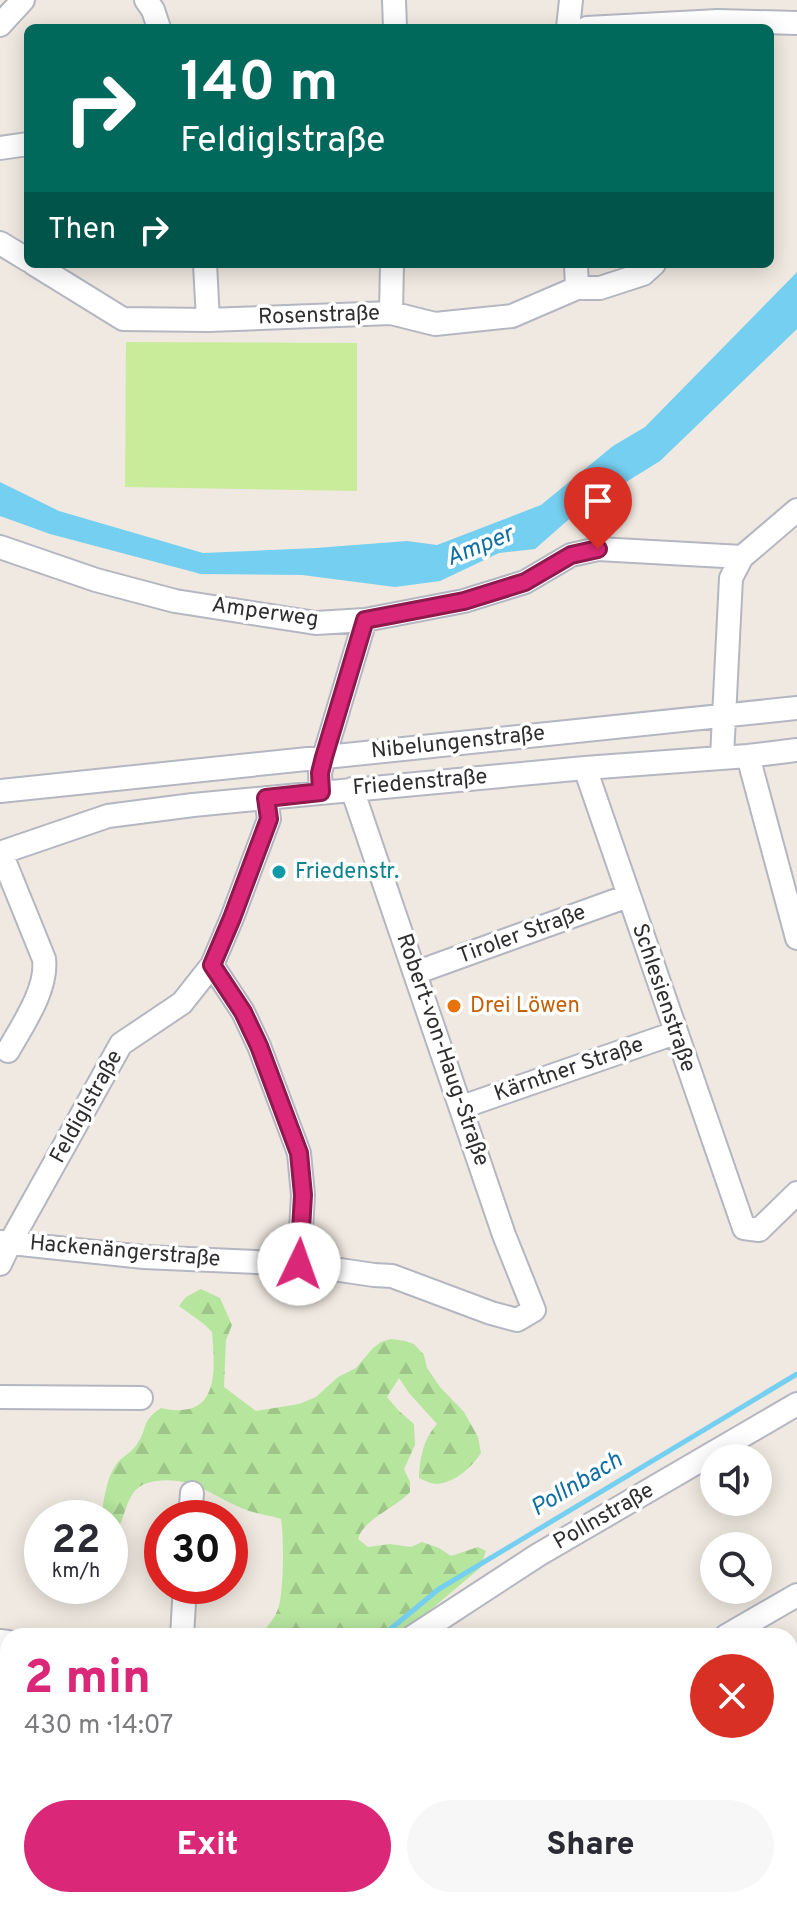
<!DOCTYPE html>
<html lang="en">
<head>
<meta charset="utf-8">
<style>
  :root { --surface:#fff; --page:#f7f7f7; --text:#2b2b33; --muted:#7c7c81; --accent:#db2777 }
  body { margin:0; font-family:Overpass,sans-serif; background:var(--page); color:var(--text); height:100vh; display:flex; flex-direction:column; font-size:30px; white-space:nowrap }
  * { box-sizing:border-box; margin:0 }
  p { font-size:26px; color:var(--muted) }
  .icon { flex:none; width:44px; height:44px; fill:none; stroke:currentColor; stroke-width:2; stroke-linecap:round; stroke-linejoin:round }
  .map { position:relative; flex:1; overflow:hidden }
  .drawer { position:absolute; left:0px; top:1628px; width:798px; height:280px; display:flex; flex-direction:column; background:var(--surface); border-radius:24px 24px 0 0; box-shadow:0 4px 20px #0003 }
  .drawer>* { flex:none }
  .banner { position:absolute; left:24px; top:24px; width:750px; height:244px; border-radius:12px; box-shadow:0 4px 20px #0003; background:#00695c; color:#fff; overflow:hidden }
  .controls { position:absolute; left:700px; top:1444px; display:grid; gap:16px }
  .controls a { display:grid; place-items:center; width:72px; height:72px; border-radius:50%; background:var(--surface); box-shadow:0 4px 20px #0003; font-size:40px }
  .speed { position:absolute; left:24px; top:1500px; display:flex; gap:16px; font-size:40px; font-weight:700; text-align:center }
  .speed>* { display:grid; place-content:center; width:104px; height:104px; border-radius:50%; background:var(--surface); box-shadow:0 4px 20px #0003; line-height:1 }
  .speed small { font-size:20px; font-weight:400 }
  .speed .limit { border:12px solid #d22; background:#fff; color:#111 }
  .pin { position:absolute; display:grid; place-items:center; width:68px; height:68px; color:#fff; margin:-82px -34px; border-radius:50% 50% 50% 0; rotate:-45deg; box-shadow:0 0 8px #0007 }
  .pin .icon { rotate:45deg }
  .me { position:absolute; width:88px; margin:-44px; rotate:3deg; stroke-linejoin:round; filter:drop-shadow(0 0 6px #0008) }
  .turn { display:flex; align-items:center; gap:28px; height:168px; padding:0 24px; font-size:36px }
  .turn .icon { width:104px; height:104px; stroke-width:2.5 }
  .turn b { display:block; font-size:56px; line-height:68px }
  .then { display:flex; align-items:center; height:76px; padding:0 24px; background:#0003; gap:16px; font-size:30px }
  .round { display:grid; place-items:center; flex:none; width:84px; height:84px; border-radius:42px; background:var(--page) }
  .headline { display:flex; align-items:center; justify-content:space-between; height:136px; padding:0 24px }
  h1 { font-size:48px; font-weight:800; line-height:60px; color:var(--accent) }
  .button { display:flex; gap:16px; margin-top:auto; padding:16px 24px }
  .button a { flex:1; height:92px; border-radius:48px; background:var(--accent); color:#fff; font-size:32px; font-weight:800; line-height:92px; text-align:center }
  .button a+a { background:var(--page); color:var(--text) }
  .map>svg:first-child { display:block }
</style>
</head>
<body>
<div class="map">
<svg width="797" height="1908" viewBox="0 0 797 1908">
  <defs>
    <pattern id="forest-firs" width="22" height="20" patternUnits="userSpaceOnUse" patternTransform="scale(2)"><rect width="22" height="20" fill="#b6e59e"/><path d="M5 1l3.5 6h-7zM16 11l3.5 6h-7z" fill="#9dc588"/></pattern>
  </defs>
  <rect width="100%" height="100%" fill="#efe9e1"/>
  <path fill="url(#forest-firs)" d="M 201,1289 L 220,1298 L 232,1325 L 226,1340 L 224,1387 L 256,1411 L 299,1404 L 316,1397 L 338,1377 L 356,1368 L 373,1348 L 381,1342 L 391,1339 L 405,1341 L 414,1344 L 424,1355 L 427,1368 L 440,1387 L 464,1412 L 478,1437 L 481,1453 C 471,1468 457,1481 438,1484 C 432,1484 425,1481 419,1478 C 420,1457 423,1440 437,1424 L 409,1393 L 399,1378 L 387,1397 L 399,1411 L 414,1424 L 415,1445 L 404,1469 L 410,1482 L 410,1492 C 396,1508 363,1519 358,1539 L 368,1547 L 390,1544 L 411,1547 L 422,1542 L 439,1548 L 451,1556 L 478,1547 L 486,1551 L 480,1568 L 428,1612 L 394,1636 L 259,1636 C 266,1628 274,1620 278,1609 C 284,1593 284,1537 281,1519 C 269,1515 256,1514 244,1509 C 213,1497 193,1476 156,1481 C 146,1483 141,1484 134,1492 C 123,1507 123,1528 110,1542 L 110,1518 L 101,1518 C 104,1500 106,1477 118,1462 C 124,1456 132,1452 137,1444 C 149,1427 140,1422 161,1408 C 167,1409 174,1411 181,1410 C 221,1409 214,1359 212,1332 L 204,1324 L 179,1306 L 186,1297 Z"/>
  <path fill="#c9ec9a" d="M 126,342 L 357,343 L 357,491 L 125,487 Z"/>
  <path fill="#75cff0" d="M 797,272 L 797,329 L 660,461 L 576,513 L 535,549 L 499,553 L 440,581 L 395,587 L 302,575 L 201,574 L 50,534 L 0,516 L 0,482 L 59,511 L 203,553 L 316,548 L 407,541 L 437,545 L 541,505 L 613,446 L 645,427 Z"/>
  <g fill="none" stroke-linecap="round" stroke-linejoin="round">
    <path stroke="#75cff0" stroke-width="5" d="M 382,1636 L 439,1589 L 797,1374
      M 201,1908 L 210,1900"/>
    <g stroke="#b4b7c1" stroke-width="26">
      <path id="minor" d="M 146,0 L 153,10 L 159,28
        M 394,0 L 395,28
        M 0,25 L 23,0
        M 568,28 L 571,0
        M 587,28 L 718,21 L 797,23
        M 0,148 L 28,144
        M 0,243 L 28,260
        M 34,264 L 123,319 L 208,320 L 391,313 L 435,324 L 512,316 L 577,288 L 600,288 L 643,274 L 654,264
        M 205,264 L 208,320
        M 576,264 L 577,288
        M 391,313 L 392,264
        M 0,547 L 96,580 L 175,601 L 316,623 L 365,620 L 464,601 L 525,582 L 571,555 L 598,549 L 742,557 L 797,510
        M 748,756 L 797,938
        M 722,757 L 731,578 L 742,557
        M 585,768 L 744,1228 L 759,1230 L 797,1193
        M 0,791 L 797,708
        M 321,792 L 320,773 L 324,757 L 365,620
        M 0,853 L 108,816 L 193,805 L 585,768 L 748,756 L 797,750
        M 1,853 L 44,959 C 48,989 22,1026 8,1051
        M 212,965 L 243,1012 L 259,1046 L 299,1153 L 303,1195 L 299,1264
        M 415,973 L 628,896
        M 462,1107 L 675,1033
        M 0,1242 L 144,1257 L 299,1264 L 374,1275 L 392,1276 L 491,1313 L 517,1320 L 534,1310 L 504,1235 L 352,789
        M 0,1264 L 10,1243 L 121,1044 L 182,1003 L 212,965 L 232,918 L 269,819 L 266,798
        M 0,1397 L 141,1398
        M 190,1518 L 192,1493
        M 182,1636 L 185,1586
        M 414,1636 L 538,1555 L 797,1404
        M 726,1636 L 797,1595
        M 0,1641 L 8,1642
        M 0,1783 L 8,1787
        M 790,1836 L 797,1830
        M 146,1900 L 154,1908
        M 272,1900 L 278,1908
        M 382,1900 L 388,1908
        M 653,1900 L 661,1908
        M 173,1908 L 181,1900
        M 233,1908 L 240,1900"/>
    </g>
    <use href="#minor" stroke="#fff" stroke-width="22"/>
  </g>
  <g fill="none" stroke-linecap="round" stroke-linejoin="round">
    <g stroke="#8e194d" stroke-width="20">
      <path id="route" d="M 299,1264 L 303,1195 L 299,1153 L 259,1046 L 243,1012 L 212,965 L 232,918 L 269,819 L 266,798 L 321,792 L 320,773 L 324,757 L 365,620 L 464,601 L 525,582 L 571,555 L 598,549"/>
    </g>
    <use href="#route" stroke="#db2777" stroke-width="14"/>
  </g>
  <circle fill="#0f9aa8" stroke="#fff" stroke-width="3" cx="279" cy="872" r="8"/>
  <circle fill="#e8710a" stroke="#fff" stroke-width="3" cx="454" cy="1006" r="8"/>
  <g text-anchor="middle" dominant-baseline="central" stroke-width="7" stroke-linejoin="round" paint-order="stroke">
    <g font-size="22" fill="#2e2e2e" stroke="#fff">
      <text transform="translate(319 316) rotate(-2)">Rosenstraße</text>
      <text transform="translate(265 613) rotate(8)">Amperweg</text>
      <text transform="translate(458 743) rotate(-6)">Nibelungenstraße</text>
      <text transform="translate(420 783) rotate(-5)">Friedenstraße</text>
      <text transform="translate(522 935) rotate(-20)">Tiroler Straße</text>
      <text transform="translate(663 998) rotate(71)">Schlesienstraße</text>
      <text transform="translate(442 1050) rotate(71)">Robert-von-Haug-Straße</text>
      <text transform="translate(569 1070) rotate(-19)">Kärntner Straße</text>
      <text transform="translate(87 1107) rotate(-61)">Feldiglstraße</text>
      <text transform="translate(125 1252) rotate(5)">Hackenängerstraße</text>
      <text transform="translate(604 1517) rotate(-30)">Pollnstraße</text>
    </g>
    <g font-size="22" fill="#0d838f" stroke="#fff" text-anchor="start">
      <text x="295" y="872">Friedenstr.</text>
    </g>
    <g font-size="22" fill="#c56008" stroke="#fff" text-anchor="start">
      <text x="470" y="1006">Drei Löwen</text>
    </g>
    <g font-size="24" font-style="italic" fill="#0d6fa3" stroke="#fff">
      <text transform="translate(480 547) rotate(-22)">Amper</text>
      <text transform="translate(577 1485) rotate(-31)">Pollnbach</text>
    </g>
  </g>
</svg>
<div class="controls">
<a><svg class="icon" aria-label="sound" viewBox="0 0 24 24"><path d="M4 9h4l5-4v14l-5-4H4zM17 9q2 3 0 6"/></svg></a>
<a><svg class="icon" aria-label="search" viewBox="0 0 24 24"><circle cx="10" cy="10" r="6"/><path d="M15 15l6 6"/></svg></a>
</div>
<div class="speed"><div>22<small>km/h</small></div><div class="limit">30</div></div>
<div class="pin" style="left:598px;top:549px;background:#d93025"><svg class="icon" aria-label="arrive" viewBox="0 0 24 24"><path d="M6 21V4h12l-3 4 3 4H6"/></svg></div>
<svg class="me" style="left:299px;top:1264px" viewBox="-20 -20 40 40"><circle r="19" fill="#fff"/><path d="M0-13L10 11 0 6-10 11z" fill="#db2777"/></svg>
<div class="banner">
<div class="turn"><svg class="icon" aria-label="right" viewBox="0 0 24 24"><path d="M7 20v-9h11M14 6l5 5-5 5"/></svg><div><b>140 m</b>Feldiglstraße</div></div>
<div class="then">Then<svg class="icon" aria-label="right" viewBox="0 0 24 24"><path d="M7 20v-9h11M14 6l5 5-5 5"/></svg></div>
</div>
<section class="drawer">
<div class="headline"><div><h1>2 min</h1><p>430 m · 14:07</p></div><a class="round" style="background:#d93025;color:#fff"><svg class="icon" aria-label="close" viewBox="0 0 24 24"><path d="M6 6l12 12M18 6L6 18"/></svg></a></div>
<div class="button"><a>Exit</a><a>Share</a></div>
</section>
</div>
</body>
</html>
